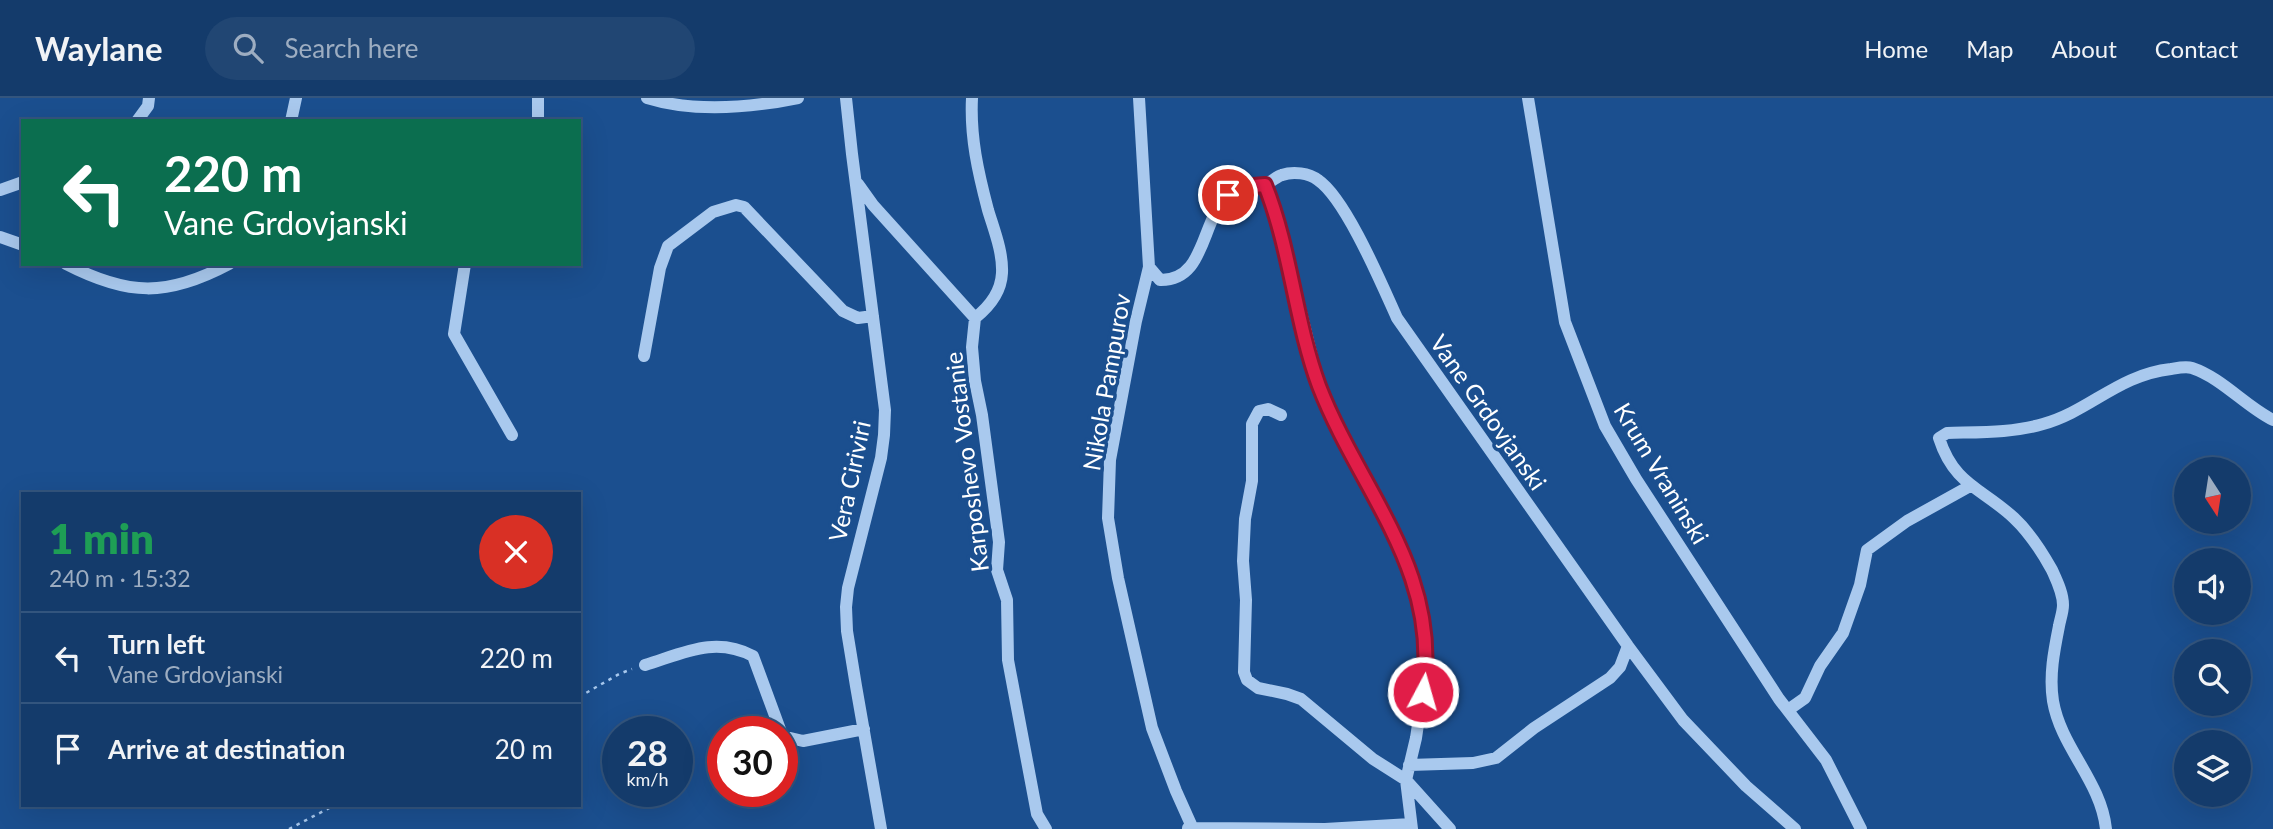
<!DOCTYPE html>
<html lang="en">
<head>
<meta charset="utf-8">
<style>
  :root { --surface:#143b6b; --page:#214673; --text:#f1f3f6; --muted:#9dadc1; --line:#33557e }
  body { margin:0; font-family:Lato,sans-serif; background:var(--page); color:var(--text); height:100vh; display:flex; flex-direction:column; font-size:26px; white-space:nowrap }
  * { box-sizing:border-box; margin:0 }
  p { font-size:23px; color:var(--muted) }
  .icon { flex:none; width:38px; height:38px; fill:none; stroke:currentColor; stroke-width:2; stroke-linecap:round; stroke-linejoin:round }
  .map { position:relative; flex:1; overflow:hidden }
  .panel { position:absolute; left:21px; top:394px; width:560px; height:315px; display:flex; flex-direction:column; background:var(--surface); border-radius:0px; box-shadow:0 7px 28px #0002,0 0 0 2px var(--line) }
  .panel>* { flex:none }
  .banner { position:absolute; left:21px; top:21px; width:560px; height:147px; border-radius:0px; box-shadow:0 7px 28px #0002,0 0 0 2px var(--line); background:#0b6e4f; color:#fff; overflow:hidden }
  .needle { width:46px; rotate:168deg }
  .tools { position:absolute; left:2174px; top:359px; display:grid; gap:14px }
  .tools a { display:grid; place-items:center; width:77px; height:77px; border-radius:50%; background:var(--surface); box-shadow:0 7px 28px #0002,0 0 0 2px var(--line); font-size:35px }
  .speed { position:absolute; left:602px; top:618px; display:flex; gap:14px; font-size:35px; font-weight:700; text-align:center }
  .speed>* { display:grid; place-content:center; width:91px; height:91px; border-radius:50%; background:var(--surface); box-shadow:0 7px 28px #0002,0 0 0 2px var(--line); line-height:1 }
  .speed small { font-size:18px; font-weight:400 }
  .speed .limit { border:10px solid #d22; background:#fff; color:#111 }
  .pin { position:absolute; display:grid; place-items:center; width:60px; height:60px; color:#fff; margin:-30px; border:4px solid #fff; border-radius:50%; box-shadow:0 2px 7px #0007 }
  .me { position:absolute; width:77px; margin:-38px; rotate:6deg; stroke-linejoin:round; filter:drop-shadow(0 0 5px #0008) }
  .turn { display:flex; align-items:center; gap:24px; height:147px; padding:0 28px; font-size:32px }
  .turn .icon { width:91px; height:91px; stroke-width:2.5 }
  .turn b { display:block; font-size:49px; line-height:60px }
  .round { display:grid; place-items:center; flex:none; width:74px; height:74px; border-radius:37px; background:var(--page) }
  .headline { display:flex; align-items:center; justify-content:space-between; height:119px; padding:0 28px }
  h1 { font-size:42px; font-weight:800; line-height:52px; color:#1e9e55 }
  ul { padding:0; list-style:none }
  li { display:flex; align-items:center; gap:21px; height:91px; padding:0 28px; border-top:2px solid var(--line) }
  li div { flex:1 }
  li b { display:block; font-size:26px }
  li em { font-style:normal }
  header { display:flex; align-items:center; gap:42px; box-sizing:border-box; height:98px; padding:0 35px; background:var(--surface); border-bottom:2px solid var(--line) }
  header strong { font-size:33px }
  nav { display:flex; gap:38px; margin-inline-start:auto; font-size:24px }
  .search { width:490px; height:63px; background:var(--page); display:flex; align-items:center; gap:18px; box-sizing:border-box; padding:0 24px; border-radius:38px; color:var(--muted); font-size:26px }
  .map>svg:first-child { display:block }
</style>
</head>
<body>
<header>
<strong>Waylane</strong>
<div class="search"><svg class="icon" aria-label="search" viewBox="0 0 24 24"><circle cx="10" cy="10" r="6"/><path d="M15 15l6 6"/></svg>Search here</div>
<nav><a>Home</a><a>Map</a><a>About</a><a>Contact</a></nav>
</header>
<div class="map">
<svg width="2273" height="731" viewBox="0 0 2273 731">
  <rect width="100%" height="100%" fill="#1b4f8f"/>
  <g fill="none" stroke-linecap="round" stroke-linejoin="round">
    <path stroke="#a9c9ee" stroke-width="2.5" stroke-dasharray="3.5 5" stroke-linecap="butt" d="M 579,599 L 619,576 L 632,571
      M 289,731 L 335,707"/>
    <path stroke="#a9c9ee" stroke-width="12" d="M 538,0 L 538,23
      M 647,0 C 695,15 749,10 798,0
      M 846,0 L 852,56 L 885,312 L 884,337 L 881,360 L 848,490 L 846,509 L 847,533 L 856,588 L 881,731
      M 972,0 C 970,39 978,74 988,112 C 994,132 1003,154 1002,175 C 1001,195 989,209 975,220 L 972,249 L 975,283 L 982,317 L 999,444 L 997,472 L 1007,502 L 1008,562 L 1037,716 L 1046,731
      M 1139,0 L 1149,169 L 1136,223 L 1110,362 L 1108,420 L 1118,480 L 1152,630 L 1176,693 L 1193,731
      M 1528,0 L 1565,224 L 1605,328 L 1636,381 L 1779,601 L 1826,662 L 1861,731
      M 137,23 L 148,8 L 149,0
      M 291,23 L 296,0
      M 858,86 L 873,107 L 975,220
      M 1265,87 L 1277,117 L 1319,287 L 1349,350 L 1403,455 L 1423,517 L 1427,548 L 1426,572 L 1416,640 L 1406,682 L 1412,731
      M 0,92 L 23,84
      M 0,139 L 23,147
      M 66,166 C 128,198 167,199 229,166
      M 465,166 L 454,236 L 512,337
      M 1149,169 L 1160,182 C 1207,183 1200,121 1229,97 C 1243,85 1256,92 1268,85 C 1273,83 1277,78 1282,77 C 1293,73 1309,75 1318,82 C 1346,101 1382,187 1397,220 L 1628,548 L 1683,622 L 1746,688 L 1795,731
      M 644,258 L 660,170 L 668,148 L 713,114 L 736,107 L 744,109 L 843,213 L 858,220 L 873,218
      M 1281,317 L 1268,311 L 1259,313 L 1252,326 L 1252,383 L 1245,421 L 1243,463 L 1246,502 L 1244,574 L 1247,582 L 1258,590 L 1287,596 L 1301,601 L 1373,661 L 1406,682 L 1450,731
      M 645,567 C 684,555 715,538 753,558 L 781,634
      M 1788,612 L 1805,600 L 1820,568 L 1843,535 L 1860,487 L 1867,452 L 1907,423 L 1970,388
      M 782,638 L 803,643 L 864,631
      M 1409,667 L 1473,665 L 1496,660 L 1534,630 L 1610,580 L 1620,569 L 1628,548
      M 1188,730 L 1325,731 L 1411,726
      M 2106,731 C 2101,683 2061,650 2053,603 C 2049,578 2054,553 2059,528 C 2060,522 2063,514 2063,507 C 2063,495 2057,483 2052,472 C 2042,454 2029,434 2014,420 C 1982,390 1954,387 1939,340 L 1947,335 C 1979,334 2012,335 2043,326 C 2090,313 2118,277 2171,271 C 2177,270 2186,268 2192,270 C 2222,280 2245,308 2273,322"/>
  </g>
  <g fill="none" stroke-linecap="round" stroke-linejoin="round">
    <g stroke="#92132f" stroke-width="18">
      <path id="route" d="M 1228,97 L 1242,89 L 1265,87 C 1291,152 1295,223 1319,288 C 1360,394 1441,472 1423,594"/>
    </g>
    <use href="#route" stroke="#e11d48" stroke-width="12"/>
  </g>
  <g text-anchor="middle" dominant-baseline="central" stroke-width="7" stroke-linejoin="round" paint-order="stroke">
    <g font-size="24" fill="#fff" stroke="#1b4f8f">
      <text transform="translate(1106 284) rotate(-80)">Nikola Pampurov</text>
      <text transform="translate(1489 314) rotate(55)">Vane Grdovjanski</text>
      <text transform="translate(966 364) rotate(-97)">Karposhevo Vostanie</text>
      <text transform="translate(1662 375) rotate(59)">Krum Vraninski</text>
      <text transform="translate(849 383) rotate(-78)">Vera Ciriviri</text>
    </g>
  </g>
</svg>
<div class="tools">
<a><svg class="needle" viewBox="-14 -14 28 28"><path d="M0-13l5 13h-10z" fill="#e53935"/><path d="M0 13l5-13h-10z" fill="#9dadc1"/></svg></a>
<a><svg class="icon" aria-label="sound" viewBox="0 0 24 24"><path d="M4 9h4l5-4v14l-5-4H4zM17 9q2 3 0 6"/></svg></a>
<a><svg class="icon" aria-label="search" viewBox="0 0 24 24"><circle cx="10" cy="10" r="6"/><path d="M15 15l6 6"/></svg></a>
<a><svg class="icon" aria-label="layers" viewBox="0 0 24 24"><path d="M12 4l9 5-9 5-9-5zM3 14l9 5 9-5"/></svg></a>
</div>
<div class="speed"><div>28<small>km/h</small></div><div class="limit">30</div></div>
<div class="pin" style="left:1228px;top:97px;background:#d93025"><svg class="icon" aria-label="arrive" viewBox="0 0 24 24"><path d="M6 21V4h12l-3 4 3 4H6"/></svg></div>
<svg class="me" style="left:1423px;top:594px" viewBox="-20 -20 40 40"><circle r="17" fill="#e11d48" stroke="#fff" stroke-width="3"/><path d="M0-11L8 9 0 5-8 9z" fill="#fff"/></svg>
<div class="banner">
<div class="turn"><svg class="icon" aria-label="left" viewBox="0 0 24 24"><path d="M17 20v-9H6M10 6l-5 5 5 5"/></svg><div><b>220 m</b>Vane Grdovjanski</div></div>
</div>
<section class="panel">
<div class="headline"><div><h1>1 min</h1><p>240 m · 15:32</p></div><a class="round" style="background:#d93025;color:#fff"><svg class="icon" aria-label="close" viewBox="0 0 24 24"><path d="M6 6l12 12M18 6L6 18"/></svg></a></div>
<ul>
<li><svg class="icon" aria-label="left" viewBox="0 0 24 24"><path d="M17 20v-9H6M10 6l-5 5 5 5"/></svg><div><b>Turn left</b><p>Vane Grdovjanski</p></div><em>220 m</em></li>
<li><svg class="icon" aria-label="arrive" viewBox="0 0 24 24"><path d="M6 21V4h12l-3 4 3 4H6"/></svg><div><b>Arrive at destination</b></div><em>20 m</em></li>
</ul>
</section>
</div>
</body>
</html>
